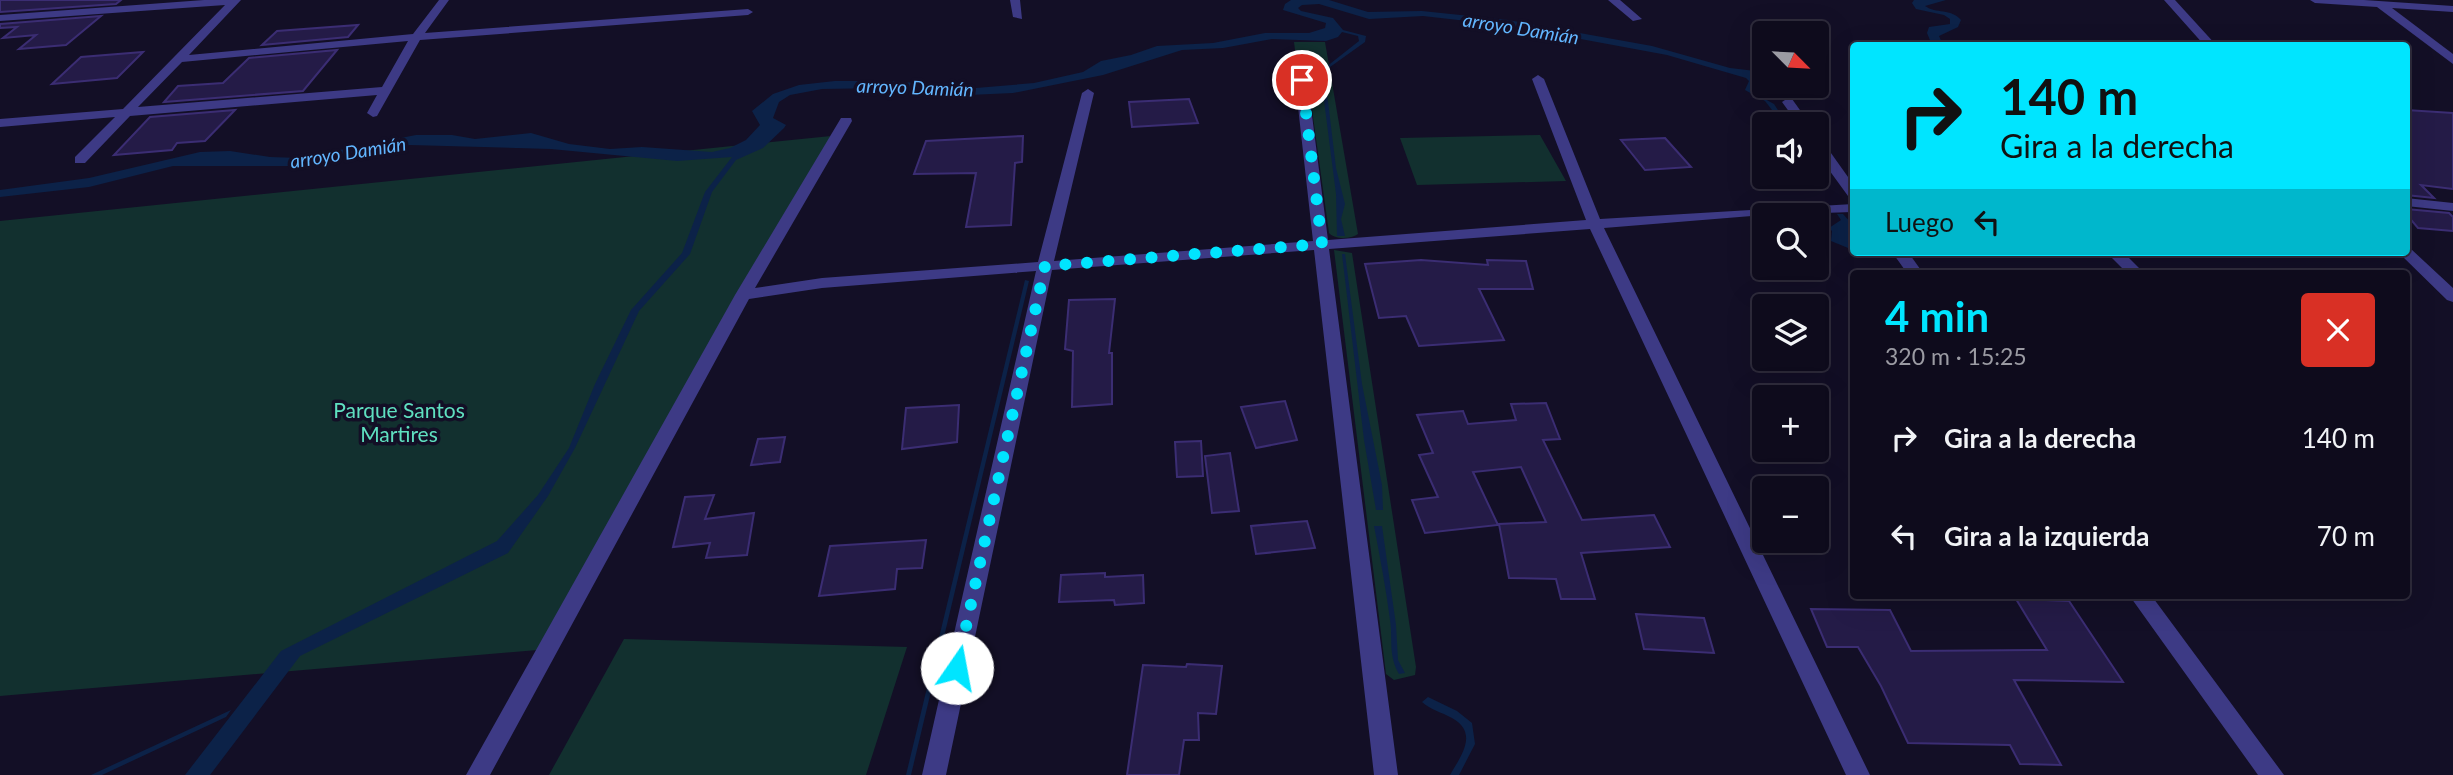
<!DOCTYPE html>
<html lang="es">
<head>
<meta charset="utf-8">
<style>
  :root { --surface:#0e0b1c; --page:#171425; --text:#f1f3f6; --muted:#9b9ba3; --line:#2e2b3b; --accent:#00e5ff }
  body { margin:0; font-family:Lato,sans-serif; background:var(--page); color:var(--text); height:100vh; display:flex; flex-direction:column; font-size:26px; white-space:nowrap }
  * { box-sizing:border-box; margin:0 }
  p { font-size:23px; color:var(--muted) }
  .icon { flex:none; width:38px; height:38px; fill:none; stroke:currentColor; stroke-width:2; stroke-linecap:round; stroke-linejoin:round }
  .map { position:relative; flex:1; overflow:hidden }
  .sheet { position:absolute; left:1850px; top:270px; width:560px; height:329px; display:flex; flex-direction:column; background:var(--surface); border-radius:7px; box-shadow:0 7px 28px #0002,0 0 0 2px var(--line) }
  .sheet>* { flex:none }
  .banner { position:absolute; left:1850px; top:42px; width:560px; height:214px; border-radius:7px; box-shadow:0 7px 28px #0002,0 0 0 2px var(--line); background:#00e5ff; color:#111; overflow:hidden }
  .needle { width:46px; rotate:114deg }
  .tools { position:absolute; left:1752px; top:21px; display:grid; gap:14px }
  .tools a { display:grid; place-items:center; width:77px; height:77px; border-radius:7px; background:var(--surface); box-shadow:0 7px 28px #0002,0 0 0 2px var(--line); font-size:35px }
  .pin { position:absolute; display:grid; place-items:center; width:60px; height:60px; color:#fff; margin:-30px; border:4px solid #fff; border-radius:50%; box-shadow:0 2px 7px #0007 }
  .me { position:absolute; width:77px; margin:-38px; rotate:12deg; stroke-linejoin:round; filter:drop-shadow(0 0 5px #0008) }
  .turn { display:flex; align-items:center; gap:24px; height:147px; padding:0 35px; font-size:32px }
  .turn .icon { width:91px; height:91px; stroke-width:2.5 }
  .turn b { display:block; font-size:49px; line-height:60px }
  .then { display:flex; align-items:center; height:66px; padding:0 35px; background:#0003; gap:14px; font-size:26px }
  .round { display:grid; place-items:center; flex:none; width:74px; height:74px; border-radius:7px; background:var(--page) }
  .overview { display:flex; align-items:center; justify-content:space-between; height:119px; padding:0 35px }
  h1 { font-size:42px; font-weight:700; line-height:52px; color:var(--accent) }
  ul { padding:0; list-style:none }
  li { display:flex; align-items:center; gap:21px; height:98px; padding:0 35px }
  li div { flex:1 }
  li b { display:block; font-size:26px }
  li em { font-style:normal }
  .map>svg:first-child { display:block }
</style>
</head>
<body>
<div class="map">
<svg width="2453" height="775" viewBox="0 0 2453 775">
  <rect width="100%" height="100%" fill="#130f26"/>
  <path fill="#12302f" d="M 1294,42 L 1325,42 L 1358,234 C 1351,239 1335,240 1329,233 L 1304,51 L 1295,50 Z
    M 841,135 L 549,649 L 0,696 L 0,221 Z
    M 1540,135 L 1566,181 L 1417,185 L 1400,138 Z
    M 1334,250 L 1352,253 L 1416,667 L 1415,675 L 1394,680 L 1386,674 Z
    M 624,639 L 907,647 L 866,775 L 549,775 Z"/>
  <path fill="#0c2248" d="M 1291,0 L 1329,0 L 1368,12 L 1422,11 L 1508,20 L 1652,46 L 1730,68 L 1764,72 L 1764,81 L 1754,80 L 1750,91 L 1774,104 L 1787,124 L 1783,124 L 1765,101 L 1745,90 L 1749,81 L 1746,78 L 1667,55 L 1511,26 L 1423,16 L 1369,19 L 1319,4 L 1302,5 L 1298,8 L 1301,11 L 1333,18 L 1343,30 L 1366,36 L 1365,42 L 1330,67 L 1326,85 L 1336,168 L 1345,204 L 1341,219 L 1345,236 L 1337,236 L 1336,194 L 1322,85 L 1326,67 L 1359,41 L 1358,36 L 1342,32 L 1338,37 L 1326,41 L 1272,39 L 1223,48 L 1182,50 L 1103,75 L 1013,93 L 969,95 L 881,88 L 822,89 L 790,95 L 779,102 L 773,118 L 786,125 L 784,128 L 763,148 L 736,160 L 712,192 L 690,254 L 639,311 L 575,448 L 548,496 L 508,553 L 300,656 L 210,775 L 185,775 L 281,651 L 497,541 L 538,495 L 569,448 L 595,384 L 631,310 L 682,253 L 705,192 L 732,157 L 677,161 L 551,149 L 410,145 L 359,152 L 303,166 L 173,166 L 89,187 L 0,197 L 0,190 L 89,178 L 200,152 L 230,151 L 270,157 L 299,158 L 416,135 L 452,135 L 475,139 L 531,133 L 569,144 L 610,149 L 642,147 L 712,152 L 730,148 L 746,140 L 760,125 L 752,111 L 773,94 L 799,85 L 835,81 L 891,81 L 976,88 L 1034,83 L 1083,72 L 1101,61 L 1131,55 L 1157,46 L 1213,43 L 1265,33 L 1309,33 L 1325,28 L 1326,23 L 1283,10 L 1285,4 Z
    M 1914,0 L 1946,0 L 1925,6 C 1936,14 1951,8 1961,20 L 1958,27 L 1939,36 L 1943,45 L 1932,45 L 1927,33 L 1929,27 L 1950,24 L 1950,19 L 1944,15 L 1916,9 L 1912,3 Z
    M 1837,214 L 1843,214 L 1853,225 L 1853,250 L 1831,241 L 1832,231 L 1829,228 L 1841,220 Z
    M 1342,254 L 1345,254 L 1362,384 L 1382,485 L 1383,510 L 1376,510 L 1364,440 Z
    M 1025,280 L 1029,281 L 911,775 L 906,775 Z
    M 1374,526 L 1382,526 L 1396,625 L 1398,660 L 1405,673 L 1399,674 C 1388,655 1393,640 1390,620 C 1386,589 1380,557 1374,526 Z
    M 1428,697 L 1457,711 L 1472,723 L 1475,744 L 1459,775 L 1450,775 C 1461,756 1479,733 1452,718 C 1441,712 1431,710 1422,702 Z
    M 231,710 L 226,717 L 102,775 L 91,775 Z"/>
  <path fill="#241b47" stroke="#3b2d73" stroke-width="2" d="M 0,0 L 121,0 L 116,4 L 0,12 Z
    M 101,16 L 66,45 L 19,49 L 36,35 L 3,38 L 17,27 L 0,28 L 0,24 Z
    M 358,25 L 348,37 L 262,45 L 277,31 Z
    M 337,50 L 303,91 L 164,102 L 178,86 L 223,83 L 249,58 Z
    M 143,52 L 117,78 L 52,84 L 81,57 Z
    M 1189,99 L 1198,123 L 1132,127 L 1129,102 Z
    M 235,110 L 205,141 L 177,143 L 172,150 L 114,155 L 150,117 Z
    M 2406,110 L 2453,113 L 2453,189 L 2421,185 L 2434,198 L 2406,195 Z
    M 1023,136 L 1022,162 L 1015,163 L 1011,225 L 966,227 L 976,173 L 914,174 L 926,141 Z
    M 1665,138 L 1691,167 L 1645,170 L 1621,140 Z
    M 2406,209 L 2449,213 L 2453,217 L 2453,231 L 2418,228 L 2406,214 Z
    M 1421,260 L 1488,265 L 1487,260 L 1526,261 L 1533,289 L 1479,289 L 1504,340 L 1419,346 L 1406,316 L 1379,318 L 1365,264 Z
    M 1115,299 L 1109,353 L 1112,353 L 1112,404 L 1072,407 L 1073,351 L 1065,349 L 1069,300 Z
    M 1285,401 L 1297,440 L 1256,448 L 1241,407 Z
    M 1546,403 L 1560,439 L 1543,440 L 1582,520 L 1654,515 L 1670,547 L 1581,553 L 1595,599 L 1561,599 L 1556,579 L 1509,578 L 1499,524 L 1546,522 L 1521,467 L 1473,472 L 1498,525 L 1425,533 L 1412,500 L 1438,497 L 1419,455 L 1433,453 L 1417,415 L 1463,411 L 1468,424 L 1516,420 L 1511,404 Z
    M 959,405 L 957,442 L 902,449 L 906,408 Z
    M 785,437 L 780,462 L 751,465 L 758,439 Z
    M 1201,441 L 1203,476 L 1177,477 L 1175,442 Z
    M 1230,453 L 1239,511 L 1212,513 L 1205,456 Z
    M 714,495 L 705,519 L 754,513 L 747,555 L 706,558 L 710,543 L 673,547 L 685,497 Z
    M 1307,521 L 1315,548 L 1256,554 L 1251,526 Z
    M 926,540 L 922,568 L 897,569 L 895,589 L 819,596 L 830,546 Z
    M 1105,573 L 1105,577 L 1143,575 L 1144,603 L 1115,605 L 1114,600 L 1059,602 L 1061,575 Z
    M 2016,599 L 2069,601 L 2123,682 L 2014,680 L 2061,765 L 2020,764 L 2010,745 L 1908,743 L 1881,686 L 1858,647 L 1827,647 L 1811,609 L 1890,610 L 1911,651 L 2047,650 Z
    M 1636,614 L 1704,618 L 1714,653 L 1644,649 Z
    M 1187,664 L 1222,666 L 1216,714 L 1198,713 L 1199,740 L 1184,740 L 1179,775 L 1127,775 L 1143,665 L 1186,667 Z"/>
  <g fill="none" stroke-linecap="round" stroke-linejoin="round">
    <path fill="#3d3a85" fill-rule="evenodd" d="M 204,0 L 241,0 L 189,55 L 413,34 L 439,0 L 449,0 L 425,33 L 748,9 L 753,12 L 748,15 L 420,40 L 377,116 L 373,117 L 367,113 L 377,95 L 130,116 L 85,163 L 75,163 L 75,157 L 115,117 L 0,127 L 0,119 L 123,109 L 225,5 L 0,21 L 0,15 ZM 408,41 L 382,87 L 138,107 L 182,62 Z
      M 1010,0 L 1020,0 L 1022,19 L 1013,17 Z
      M 1608,0 L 1620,0 L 1642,19 L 1633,21 Z
      M 2164,0 L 2175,0 L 2217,46 L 2205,46 Z
      M 2310,0 L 2364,0 L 2453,6 L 2453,12 L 2392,8 L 2453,54 L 2453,64 L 2377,7 L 2315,3 Z
      M 1298,50 L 1304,53 L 1328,240 L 1586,220 L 1532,79 L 1538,75 L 1544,79 L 1600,219 L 1853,204 L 1853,212 L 1764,215 L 1604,228 L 1870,775 L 1846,775 L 1590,229 L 1329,249 L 1398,775 L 1374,775 L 1314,250 L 1052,270 L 946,775 L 922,775 L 1036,271 L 822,288 L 749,299 L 490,775 L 466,775 L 735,295 L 841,118 L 851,118 L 852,121 L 755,288 L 822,278 L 1038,262 L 1082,93 L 1088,89 L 1094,93 L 1054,261 L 1313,241 L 1292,53 Z
      M 1788,98 L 1792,99 L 1810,124 L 1798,124 L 1782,102 Z
      M 1816,138 L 1821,139 L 1853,184 L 1853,197 L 1848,196 L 1816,152 Z
      M 2406,198 L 2453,203 L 2453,211 L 2406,206 Z
      M 2406,248 L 2411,249 L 2453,288 L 2453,302 L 2447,300 L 2401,255 L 2398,252 L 2406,252 Z
      M 1892,252 L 1908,252 L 1923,273 L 1907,273 Z
      M 2106,252 L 2123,252 L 2144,273 L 2127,273 Z
      M 2129,595 L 2151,595 L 2284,775 L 2258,775 Z"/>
  </g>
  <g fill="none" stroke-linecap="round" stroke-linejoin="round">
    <path stroke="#00e5ff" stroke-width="12" stroke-dasharray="0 21.6" d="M 957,668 L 1045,266 L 1322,244 L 1302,80"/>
  </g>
  <g text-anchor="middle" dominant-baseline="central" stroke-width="7" stroke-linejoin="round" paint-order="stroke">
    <g font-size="19" font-style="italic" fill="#62b6ff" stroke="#130f26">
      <text transform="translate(1521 28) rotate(9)">arroyo Damián</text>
      <text transform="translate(915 87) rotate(2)">arroyo Damián</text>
      <text transform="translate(348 152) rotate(-9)">arroyo Damián</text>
    </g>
    <g font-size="21" fill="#5fe0c0" stroke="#130f26">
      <text x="399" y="409">Parque Santos<tspan x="399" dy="24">Martires</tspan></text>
    </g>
  </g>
</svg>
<div class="tools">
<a><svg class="needle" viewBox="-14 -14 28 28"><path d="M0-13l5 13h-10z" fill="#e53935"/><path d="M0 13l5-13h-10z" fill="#9b9ba3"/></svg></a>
<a><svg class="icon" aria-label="sound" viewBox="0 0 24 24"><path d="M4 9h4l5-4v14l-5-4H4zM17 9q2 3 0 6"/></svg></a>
<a><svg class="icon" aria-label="search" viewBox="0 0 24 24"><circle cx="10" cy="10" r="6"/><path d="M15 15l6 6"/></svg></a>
<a><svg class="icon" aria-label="layers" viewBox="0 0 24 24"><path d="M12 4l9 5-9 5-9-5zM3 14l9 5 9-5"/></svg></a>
<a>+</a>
<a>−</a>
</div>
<div class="pin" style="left:1302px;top:80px;background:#d93025"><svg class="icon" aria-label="arrive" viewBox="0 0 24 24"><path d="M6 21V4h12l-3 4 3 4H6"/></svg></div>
<svg class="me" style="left:957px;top:668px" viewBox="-20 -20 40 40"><circle r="19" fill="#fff"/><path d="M0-13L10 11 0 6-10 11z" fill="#00e5ff"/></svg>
<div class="banner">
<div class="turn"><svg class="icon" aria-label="right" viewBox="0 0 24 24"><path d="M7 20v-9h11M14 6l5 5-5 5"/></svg><div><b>140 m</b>Gira a la derecha</div></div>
<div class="then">Luego<svg class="icon" aria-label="left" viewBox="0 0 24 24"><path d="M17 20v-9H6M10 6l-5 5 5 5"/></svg></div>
</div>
<section class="sheet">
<div class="overview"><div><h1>4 min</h1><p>320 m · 15:25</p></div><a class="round" style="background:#d93025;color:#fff"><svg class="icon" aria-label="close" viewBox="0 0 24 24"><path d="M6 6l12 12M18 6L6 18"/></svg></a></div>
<ul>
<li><svg class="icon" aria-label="right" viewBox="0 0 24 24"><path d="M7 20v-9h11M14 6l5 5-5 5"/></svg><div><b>Gira a la derecha</b></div><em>140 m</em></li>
<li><svg class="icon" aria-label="left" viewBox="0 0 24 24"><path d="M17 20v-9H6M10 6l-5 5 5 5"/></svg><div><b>Gira a la izquierda</b></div><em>70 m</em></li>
</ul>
</section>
</div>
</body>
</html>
